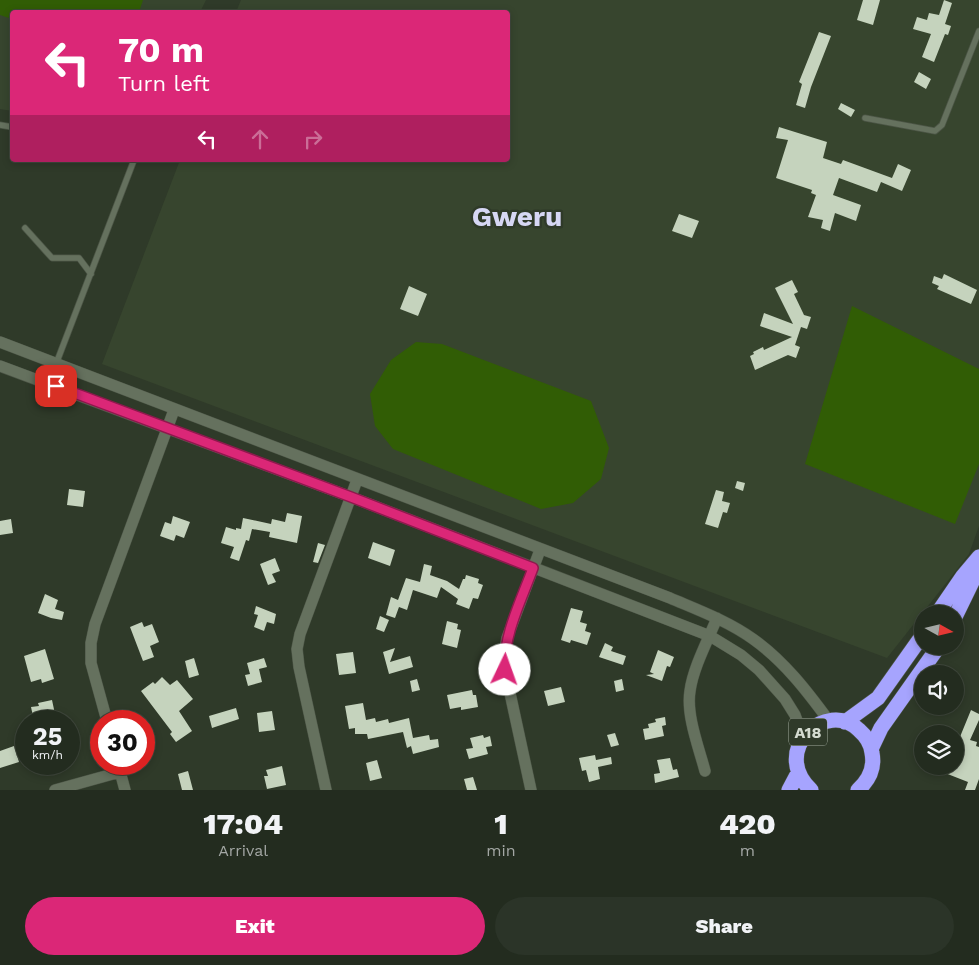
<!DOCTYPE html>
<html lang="en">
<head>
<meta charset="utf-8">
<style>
  :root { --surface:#232c1f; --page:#2b3428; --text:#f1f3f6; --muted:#a3a7a4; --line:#40483d; --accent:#db2777 }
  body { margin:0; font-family:"Work Sans",sans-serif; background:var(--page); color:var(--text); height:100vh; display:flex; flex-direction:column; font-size:19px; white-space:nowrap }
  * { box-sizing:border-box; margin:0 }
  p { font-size:16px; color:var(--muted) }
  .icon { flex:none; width:28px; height:28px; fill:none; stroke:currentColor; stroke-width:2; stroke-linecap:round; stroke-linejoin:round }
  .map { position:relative; height:790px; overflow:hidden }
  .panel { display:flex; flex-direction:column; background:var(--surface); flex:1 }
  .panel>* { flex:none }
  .hud { position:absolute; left:10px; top:10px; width:500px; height:152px; border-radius:5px; box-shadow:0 2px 8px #0003,0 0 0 1px var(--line); background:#db2777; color:#fff; overflow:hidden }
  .needle { width:32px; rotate:98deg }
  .tools { position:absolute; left:914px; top:605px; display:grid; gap:10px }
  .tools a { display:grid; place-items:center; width:50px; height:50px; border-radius:50%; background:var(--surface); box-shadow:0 2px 8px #0003,0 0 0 1px var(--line); font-size:25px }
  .speed { position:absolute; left:15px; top:710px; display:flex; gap:10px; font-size:25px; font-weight:700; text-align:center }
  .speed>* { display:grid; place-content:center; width:65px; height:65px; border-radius:50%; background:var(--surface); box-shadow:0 2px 8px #0003,0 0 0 1px var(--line); line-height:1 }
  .speed small { font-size:12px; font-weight:400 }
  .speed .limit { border:8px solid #d22; background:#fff; color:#111 }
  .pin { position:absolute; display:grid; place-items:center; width:42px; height:42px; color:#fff; margin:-21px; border-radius:10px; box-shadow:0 2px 8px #0006 }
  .me { position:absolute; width:55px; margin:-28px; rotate:3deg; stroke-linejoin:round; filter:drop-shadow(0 0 4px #0008) }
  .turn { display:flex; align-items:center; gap:18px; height:105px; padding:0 25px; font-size:22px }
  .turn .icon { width:65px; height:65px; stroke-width:2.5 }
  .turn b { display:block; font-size:35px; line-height:42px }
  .lanes { display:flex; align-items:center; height:48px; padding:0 25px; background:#0003; justify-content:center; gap:25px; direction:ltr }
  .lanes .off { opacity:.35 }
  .eta { display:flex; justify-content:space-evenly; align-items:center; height:85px; text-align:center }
  .eta b { font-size:30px; font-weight:800; line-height:35px }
  .button { display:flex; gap:10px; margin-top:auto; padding:10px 25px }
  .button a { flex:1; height:58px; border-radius:30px; background:var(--accent); color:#fff; font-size:20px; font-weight:800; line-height:58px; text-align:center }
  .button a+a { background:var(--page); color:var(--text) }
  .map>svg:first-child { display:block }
</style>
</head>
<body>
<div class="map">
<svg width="979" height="790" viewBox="0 0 979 790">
  <rect width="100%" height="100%" fill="#2f3a29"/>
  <path fill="#37452e" d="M 0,0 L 206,0 L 200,12 L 12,12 L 12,111 L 0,109 Z
    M 241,0 L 979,0 L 979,526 L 969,554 L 887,658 L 102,364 L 180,160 L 508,160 L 508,12 L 236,12 Z"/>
  <path fill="#315d05" d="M 0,0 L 143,0 L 139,12 L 12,12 L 12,19 L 0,15 Z
    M 852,306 L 979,369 L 979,464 L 955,524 L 805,464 Z
    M 416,342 L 442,344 L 591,401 L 609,448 L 601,479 L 573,503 L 541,509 L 393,449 L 375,426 L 370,394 L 391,360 Z"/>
  <path fill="#c5d3bd" d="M 863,0 L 880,0 L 873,25 L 857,20 Z
    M 944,0 L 952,3 L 945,24 L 951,26 L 948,35 L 945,34 L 934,62 L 922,57 L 931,34 L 913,29 L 917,17 L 927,20 L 929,13 L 939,15 Z
    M 819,32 L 831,36 L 811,87 L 805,108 L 796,105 L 802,84 L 799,82 Z
    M 919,72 L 931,79 L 926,89 L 914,82 Z
    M 841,103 L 855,110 L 851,117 L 838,109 Z
    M 779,127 L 827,142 L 823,158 L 841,164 L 843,160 L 892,178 L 898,164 L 911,170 L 902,191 L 881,182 L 877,192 L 839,178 L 833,195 L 861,205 L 856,221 L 835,213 L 830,231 L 821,228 L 823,220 L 808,217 L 816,195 L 811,193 L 812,190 L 776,178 L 788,140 L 776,138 Z
    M 679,214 L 699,221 L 692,238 L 672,231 Z
    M 944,274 L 977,290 L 971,304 L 937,289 L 939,286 L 932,283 L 934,276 L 942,279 Z
    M 792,280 L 798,292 L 794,294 L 804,315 L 811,317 L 807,329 L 801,327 L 795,345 L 800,347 L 796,358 L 788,355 L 755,370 L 750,356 L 754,354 L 753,352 L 763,347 L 764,350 L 792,337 L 760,326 L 764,313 L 793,324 L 775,288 Z
    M 409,286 L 427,294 L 418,316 L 400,309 Z
    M 737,481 L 745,483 L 743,491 L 735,488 Z
    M 69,489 L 85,491 L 83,507 L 67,505 Z
    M 716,490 L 724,492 L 722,501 L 730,503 L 727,513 L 723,512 L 718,528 L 705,524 Z
    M 287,513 L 302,516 L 297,543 L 269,537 L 270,532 L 252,529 L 249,541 L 246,540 L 239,561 L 230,558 L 234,547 L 221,543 L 226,527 L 236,530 L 236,528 L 241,529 L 243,518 L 271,524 L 272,519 L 285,522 Z
    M 173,516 L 190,522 L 184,538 L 176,535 L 174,541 L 160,536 L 165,522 L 171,524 Z
    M 11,519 L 13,533 L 0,535 L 0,521 Z
    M 373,542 L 395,550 L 390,566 L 368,558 Z
    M 318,543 L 325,545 L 318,563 L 313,562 Z
    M 275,558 L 280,571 L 272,574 L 276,582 L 268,585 L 260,564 Z
    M 424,564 L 432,566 L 430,575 L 447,581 L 459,589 L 463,579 L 465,579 L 466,575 L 479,579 L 478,583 L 483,585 L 478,599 L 473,598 L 469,609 L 456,604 L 458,599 L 441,587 L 437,598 L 413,590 L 407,610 L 399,607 L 395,618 L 386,615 L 391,597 L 398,600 L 406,578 L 420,582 Z
    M 45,594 L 58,600 L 55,609 L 64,612 L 62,620 L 51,618 L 38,613 Z
    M 256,606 L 276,614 L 274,624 L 267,622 L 264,631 L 254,627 L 258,615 L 254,614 Z
    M 571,608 L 583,611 L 580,622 L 587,624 L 585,631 L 591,633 L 587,645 L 571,640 L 570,643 L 561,640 Z
    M 380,616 L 389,620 L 384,632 L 376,629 Z
    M 447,621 L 458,624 L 457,629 L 461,630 L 457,648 L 442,644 Z
    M 142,622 L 144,627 L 152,624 L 159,642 L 150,646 L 154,657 L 143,661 L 130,627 Z
    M 605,643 L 613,647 L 611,651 L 626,656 L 623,665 L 599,657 Z
    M 395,648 L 390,662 L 410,656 L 413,667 L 389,674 L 383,652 Z
    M 45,649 L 54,679 L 42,683 L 41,679 L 31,682 L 24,656 Z
    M 658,650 L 674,657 L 670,667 L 667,666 L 662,681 L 646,675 L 654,674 L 650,672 Z
    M 353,652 L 356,673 L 339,675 L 336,654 Z
    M 194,658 L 199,675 L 189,678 L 185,661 Z
    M 264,658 L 267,667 L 259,669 L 262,682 L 248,686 L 245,675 L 250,674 L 247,663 Z
    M 162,677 L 170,685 L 177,680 L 193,699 L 179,711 L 192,731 L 176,742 L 170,734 L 172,732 L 141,691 L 153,682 L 155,684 Z
    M 417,679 L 420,690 L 412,692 L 410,681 Z
    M 622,679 L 624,690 L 616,692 L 614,681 Z
    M 561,687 L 565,702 L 548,706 L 544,691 Z
    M 472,690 L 473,695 L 476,695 L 478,707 L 461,710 L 461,707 L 450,709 L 447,695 Z
    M 52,700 L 55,714 L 49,715 L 50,721 L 34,721 L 31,707 L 39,706 L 38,703 Z
    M 363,703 L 366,720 L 375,718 L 376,722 L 388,719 L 389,723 L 409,718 L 413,738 L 429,735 L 430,740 L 438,739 L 439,747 L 413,754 L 411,746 L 407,748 L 403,732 L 368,739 L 367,734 L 355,734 L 355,728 L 349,729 L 345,706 Z
    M 236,708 L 239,719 L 212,728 L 209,716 Z
    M 971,710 L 979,714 L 979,720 L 970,740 L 977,742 L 976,746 L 979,747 L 979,779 L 975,790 L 965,790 L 968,782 L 945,773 L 948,766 L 955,766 L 955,749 Z
    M 272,711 L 275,730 L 259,732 L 257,713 Z
    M 665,717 L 666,725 L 662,726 L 664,736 L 645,740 L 643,729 L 649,728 L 648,724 L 656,722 L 655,719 Z
    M 615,733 L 619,745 L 611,747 L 607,735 Z
    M 483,735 L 484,738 L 490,736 L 492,746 L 486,747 L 488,754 L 469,759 L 466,749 L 473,748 L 470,738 Z
    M 14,746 L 19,762 L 0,768 L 0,751 Z
    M 595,755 L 596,760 L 611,757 L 612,764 L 598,767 L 600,779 L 589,782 L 586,770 L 582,771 L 579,758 Z
    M 670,758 L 673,770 L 677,769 L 679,777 L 655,783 L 654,774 L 660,773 L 657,760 Z
    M 377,760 L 382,778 L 370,781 L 366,763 Z
    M 282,766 L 286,785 L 267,789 L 264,776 L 268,776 L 266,770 Z
    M 188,771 L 193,790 L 182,790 L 178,774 Z
    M 473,777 L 477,790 L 467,790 L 464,779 Z"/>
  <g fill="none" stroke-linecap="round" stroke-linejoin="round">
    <g stroke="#4c5546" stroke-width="7">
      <path id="lane" d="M 865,118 L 935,131 L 942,125 L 979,31
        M 0,125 L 12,127
        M 25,228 L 52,258 L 79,258 L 91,274
        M 56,364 L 134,160"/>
    </g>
    <g stroke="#4c5546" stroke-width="12">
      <path id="street" d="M 0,342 L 670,598 C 698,610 728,621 753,639 C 784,661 807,691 829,721
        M 0,366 L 351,497 L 710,636 L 741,655 L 759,670 L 785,699 L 795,715 L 803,737
        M 107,721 L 91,663 L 91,643 L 95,624 L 174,410
        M 118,764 L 125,790
        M 705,771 C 699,748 686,715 690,691 C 693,668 708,640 717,618
        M 55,790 L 120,772
        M 326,790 L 299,667 L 297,649 L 300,634 L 357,480
        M 531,790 L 505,670 L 504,654 L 507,638 L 540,550"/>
    </g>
    <g stroke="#4c5546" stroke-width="16">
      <path id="highway" d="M 937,614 L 963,576 L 979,557
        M 955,617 L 973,580 L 979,562
        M 845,722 L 878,698 L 922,636
        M 872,747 L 881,728 L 939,646
        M 789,790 L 798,773
        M 811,790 C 769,750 827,698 859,730 C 866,736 871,743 872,753 C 875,768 869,780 858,790"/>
    </g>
    <use href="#lane" stroke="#65715e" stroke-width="5.5"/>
    <use href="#street" stroke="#65715e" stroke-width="11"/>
    <use href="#highway" stroke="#a6a4fe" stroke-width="15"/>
  </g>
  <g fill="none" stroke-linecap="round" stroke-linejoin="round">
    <g stroke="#8e194d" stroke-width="12">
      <path id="route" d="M 56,386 L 351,497 L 533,568 C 521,601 503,635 505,670"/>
    </g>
    <use href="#route" stroke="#db2777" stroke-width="9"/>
  </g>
  <g text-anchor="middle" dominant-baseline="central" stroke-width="5" stroke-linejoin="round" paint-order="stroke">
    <rect fill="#2f3a29" stroke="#a2ab9e" stroke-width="1" x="789" y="718.5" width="38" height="27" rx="4"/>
    <g font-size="16" font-weight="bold" fill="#d4dbd0">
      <text x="808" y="732">A18</text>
    </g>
    <g font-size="28" font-weight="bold" fill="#d6d7f4" stroke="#2f3a29">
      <text x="517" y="216">Gweru</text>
    </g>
  </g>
</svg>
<div class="tools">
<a><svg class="needle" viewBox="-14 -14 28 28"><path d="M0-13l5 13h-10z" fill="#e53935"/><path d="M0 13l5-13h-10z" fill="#a3a7a4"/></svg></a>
<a><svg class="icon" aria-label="sound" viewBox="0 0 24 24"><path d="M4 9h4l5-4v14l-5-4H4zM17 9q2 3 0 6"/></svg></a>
<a><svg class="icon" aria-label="layers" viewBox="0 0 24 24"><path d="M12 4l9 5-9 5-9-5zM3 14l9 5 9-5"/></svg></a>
</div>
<div class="speed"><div>25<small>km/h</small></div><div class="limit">30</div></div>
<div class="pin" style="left:56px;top:386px;background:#d93025"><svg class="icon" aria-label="arrive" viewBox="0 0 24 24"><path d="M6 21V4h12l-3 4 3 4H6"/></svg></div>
<svg class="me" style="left:505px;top:670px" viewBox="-20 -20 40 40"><circle r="19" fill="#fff"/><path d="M0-13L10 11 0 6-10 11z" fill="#db2777"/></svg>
<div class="hud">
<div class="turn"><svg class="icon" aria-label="left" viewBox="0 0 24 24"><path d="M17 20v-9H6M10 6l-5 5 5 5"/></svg><div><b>70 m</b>Turn left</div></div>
<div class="lanes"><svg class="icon" aria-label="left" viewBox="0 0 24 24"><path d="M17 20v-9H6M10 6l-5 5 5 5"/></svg><svg class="icon off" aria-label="ahead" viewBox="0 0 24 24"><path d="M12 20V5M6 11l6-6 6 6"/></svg><svg class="icon off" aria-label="right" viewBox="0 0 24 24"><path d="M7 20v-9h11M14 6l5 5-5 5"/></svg></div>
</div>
</div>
<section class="panel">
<div class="eta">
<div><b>17:04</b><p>Arrival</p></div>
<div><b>1</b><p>min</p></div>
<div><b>420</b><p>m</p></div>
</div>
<div class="button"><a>Exit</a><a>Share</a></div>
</section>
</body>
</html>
